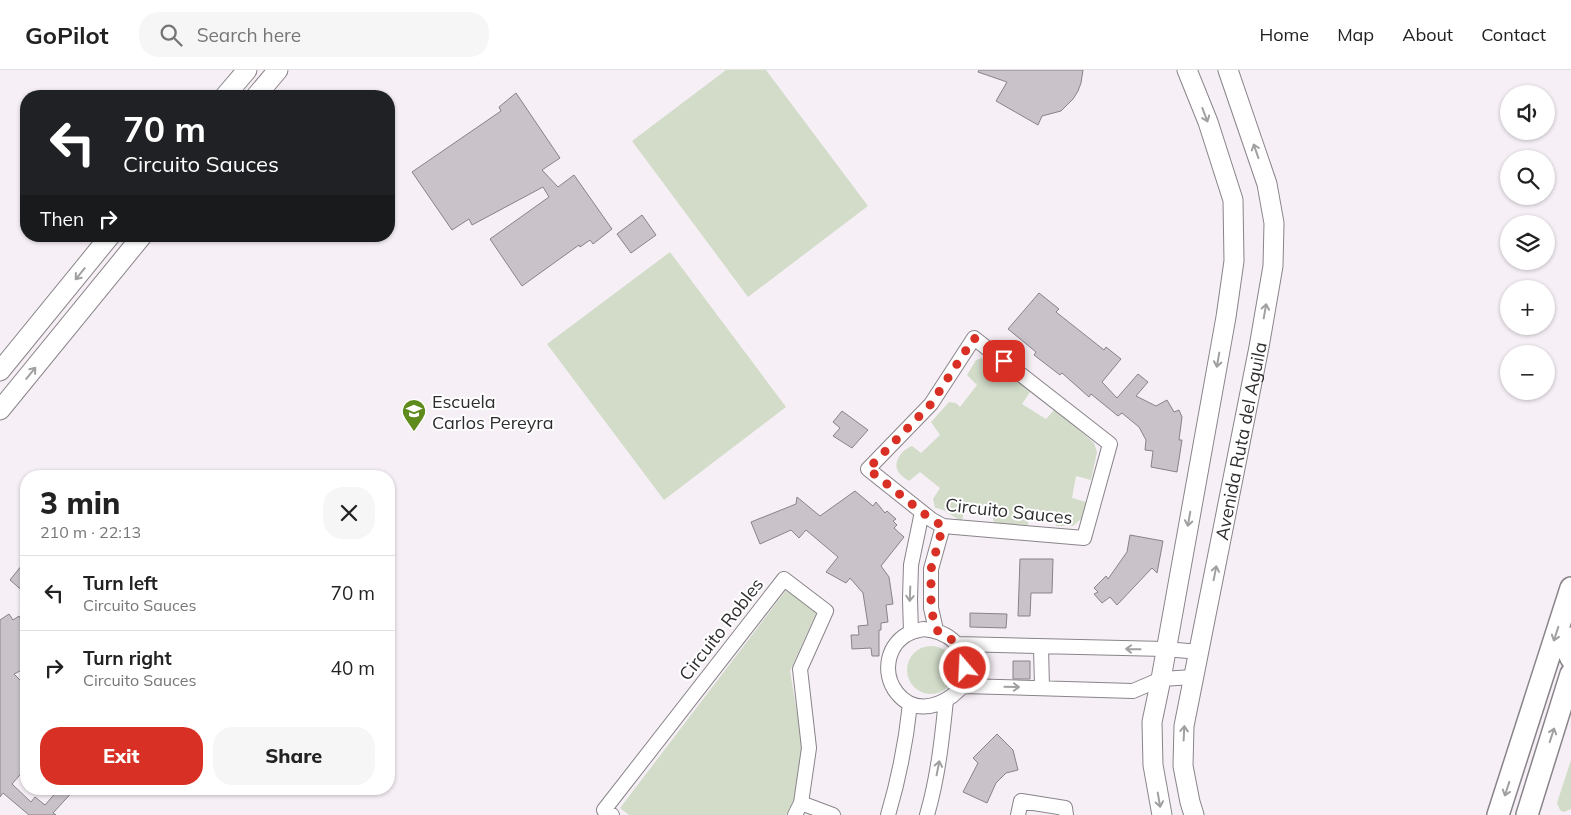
<!DOCTYPE html>
<html lang="en">
<head>
<meta charset="utf-8">
<style>
  :root { --surface:#fff; --page:#f6f6f6; --text:#222; --muted:#767676; --line:#e0e0e0; --accent:#d93025 }
  body { margin:0; font-family:Mulish,sans-serif; background:var(--page); color:var(--text); height:100vh; display:flex; flex-direction:column; font-size:19px; white-space:nowrap }
  * { box-sizing:border-box; margin:0 }
  p { font-size:16px; color:var(--muted) }
  .icon { flex:none; width:28px; height:28px; fill:none; stroke:currentColor; stroke-width:2; stroke-linecap:round; stroke-linejoin:round }
  .map { position:relative; flex:1; overflow:hidden }
  .side { position:absolute; left:20px; top:400px; width:375px; height:325px; display:flex; flex-direction:column; background:var(--surface); border-radius:20px; box-shadow:0 1px 4px #0004 }
  .side>* { flex:none }
  .guide { position:absolute; left:20px; top:20px; width:375px; height:152px; border-radius:20px; box-shadow:0 1px 4px #0004; background:#202124; color:#fff; overflow:hidden }
  .buttons { position:absolute; left:1500px; top:15px; display:grid; gap:10px }
  .buttons a { display:grid; place-items:center; width:55px; height:55px; border-radius:50%; background:var(--surface); box-shadow:0 1px 4px #0004; font-size:25px }
  .pin { position:absolute; display:grid; place-items:center; width:42px; height:42px; color:#fff; margin:-21px; border-radius:10px; box-shadow:0 2px 8px #0006 }
  .me { position:absolute; width:55px; margin:-28px; rotate:341deg; stroke-linejoin:round; filter:drop-shadow(0 0 4px #0008) }
  .turn { display:flex; align-items:center; gap:18px; height:105px; padding:0 20px; font-size:22px }
  .turn .icon { width:65px; height:65px; stroke-width:2.5 }
  .turn b { display:block; font-size:35px; line-height:42px }
  .then { display:flex; align-items:center; height:48px; padding:0 20px; background:#0003; gap:10px; font-size:19px }
  .round { display:grid; place-items:center; flex:none; width:52px; height:52px; border-radius:20px; background:var(--page) }
  .headline { display:flex; align-items:center; justify-content:space-between; height:85px; padding:0 20px }
  h1 { font-size:30px; font-weight:800; line-height:38px }
  .cta { display:flex; gap:10px; margin-top:auto; padding:10px 20px }
  .cta a { flex:1; height:58px; border-radius:20px; background:var(--accent); color:#fff; font-size:20px; font-weight:800; line-height:58px; text-align:center }
  .cta a+a { background:var(--page); color:var(--text) }
  ul { padding:0; list-style:none }
  li { display:flex; align-items:center; gap:15px; height:75px; padding:0 20px; border-top:1px solid var(--line) }
  li div { flex:1 }
  li b { display:block; font-size:19px }
  li em { font-style:normal }
  header { display:flex; align-items:center; gap:30px; box-sizing:border-box; height:70px; padding:0 25px; background:var(--surface); border-bottom:1px solid var(--line) }
  header strong { font-size:24px }
  nav { display:flex; gap:28px; margin-inline-start:auto; font-size:18px }
  .search { width:350px; height:45px; background:var(--page); display:flex; align-items:center; gap:12px; box-sizing:border-box; padding:0 18px; border-radius:20px; color:var(--muted); font-size:19px }
  .map>svg:first-child { display:block }
</style>
</head>
<body>
<header>
<strong>GoPilot</strong>
<div class="search"><svg class="icon" aria-label="search" viewBox="0 0 24 24"><circle cx="10" cy="10" r="6"/><path d="M15 15l6 6"/></svg>Search here</div>
<nav><a>Home</a><a>Map</a><a>About</a><a>Contact</a></nav>
</header>
<div class="map">
<svg width="1571" height="745" viewBox="0 0 1571 745">
  <rect width="100%" height="100%" fill="#f6f0f6"/>
  <path fill="#d2dcc9" d="M 726,0 L 766,0 L 868,136 L 748,227 L 632,71 Z
    M 670,182 L 786,337 L 664,430 L 547,274 Z
    M 986,287 L 993,290 L 1030,322 L 1022,334 L 1046,349 L 1055,339 L 1094,373 L 1097,382 L 1091,410 L 1076,406 L 1072,428 L 1086,432 L 1082,448 L 1073,456 L 1056,456 L 1056,441 L 1030,441 L 1028,455 L 999,454 L 995,453 L 993,450 L 995,437 L 966,434 L 962,450 C 952,448 947,439 935,438 L 933,429 L 940,418 L 920,402 L 909,411 C 905,408 899,405 897,399 C 894,390 903,379 912,376 L 921,383 L 940,365 L 931,352 L 949,332 L 956,333 L 960,337 L 977,315 L 967,305 L 976,290 Z
    M 787,519 L 817,541 L 790,601 L 803,678 L 794,730 L 786,745 L 629,745 L 620,738 Z
    M907 600a24 24 0 1 1 48 0a24 24 0 1 1-48 0Z
    M 1571,690 L 1571,739 L 1564,742 L 1560,740 L 1557,733 Z"/>
  <path fill="#c9c3c9" stroke="#888388" d="M 979,0 L 1083,0 L 1081,13 L 1078,21 L 1073,29 L 1061,41 L 1042,46 L 1038,55 L 996,31 L 1007,12 L 978,2 Z
    M 516,23 L 560,88 L 542,100 L 558,117 L 574,105 L 612,159 L 593,174 L 590,170 L 580,177 L 579,175 L 522,216 L 490,169 L 549,127 L 543,117 L 472,155 L 469,149 L 452,160 L 412,102 L 501,41 L 499,37 Z
    M 642,145 L 656,165 L 631,183 L 617,164 Z
    M 1039,223 L 1059,239 L 1056,242 L 1104,280 L 1106,277 L 1121,289 L 1102,312 L 1117,328 L 1138,304 L 1148,312 L 1136,326 L 1156,336 L 1167,330 L 1174,342 L 1179,340 L 1182,347 L 1179,370 L 1182,370 L 1177,402 L 1151,397 L 1153,381 L 1145,380 L 1146,370 L 1139,357 L 1122,343 L 1118,346 L 1091,324 L 1089,327 L 1062,303 L 1060,305 L 1034,285 L 1036,282 L 1008,259 Z
    M 842,341 L 868,360 L 852,378 L 833,366 L 840,358 L 833,352 Z
    M 855,421 L 873,436 L 876,432 L 885,443 L 887,441 L 896,449 L 893,451 L 897,455 L 894,458 L 904,467 L 881,496 L 889,507 L 893,534 L 886,535 L 888,552 L 881,553 L 881,560 L 879,560 L 879,586 L 872,586 L 871,578 L 852,579 L 851,565 L 859,565 L 858,556 L 868,555 L 863,523 L 850,508 L 846,513 L 826,502 L 838,487 L 806,460 L 799,468 L 791,460 L 760,474 L 751,452 L 796,434 L 797,427 L 820,446 Z
    M 1130,465 L 1163,471 L 1157,503 L 1152,498 L 1117,535 L 1110,527 L 1102,533 L 1094,524 L 1098,522 L 1094,518 L 1106,506 L 1108,509 L 1127,482 Z
    M 1020,489 L 1053,489 L 1052,523 L 1031,523 L 1030,546 L 1018,546 Z
    M 26,490 L 26,524 L 10,510 Z
    M 970,543 L 1007,544 L 1006,558 L 970,557 Z
    M 9,544 L 13,550 L 19,546 L 26,559 L 26,598 L 14,604 L 26,616 L 26,698 L 12,714 L 31,732 L 35,727 L 45,735 L 59,719 L 75,719 L 53,743 L 56,745 L 29,745 L 3,723 L 0,727 L 0,550 Z
    M 1013,591 L 1030,591 L 1030,609 L 1013,609 Z
    M 997,664 L 1013,680 L 1018,700 L 1006,703 L 996,713 L 987,733 L 963,722 L 978,693 L 973,688 Z"/>
  <g fill="none" stroke-linecap="round" stroke-linejoin="round">
    <g stroke="#898489" stroke-width="16">
      <path id="street" d="M 974,268 L 1110,374 L 1084,468 L 943,456 L 932,450 L 868,399 L 931,334 Z
        M 923,559 C 948,561 968,576 964,604 C 964,607 964,612 963,615 C 961,619 955,623 952,626 C 934,639 912,642 897,623 C 881,603 887,572 912,562 C 915,561 920,560 923,559 Z
        M 936,560 L 931,538 L 931,499 L 943,456
        M 911,562 L 910,529 L 911,495 L 922,442
        M 957,574 L 1165,579 L 1200,582
        M 1041,577 L 1042,617
        M 963,616 L 1133,621 L 1161,609 L 1194,607
        M 801,733 L 833,745
        M 612,745 L 604,740 L 784,509 L 826,541 L 800,599 L 809,678 L 801,733 L 795,745
        M 888,745 C 899,708 906,672 910,634
        M 927,745 C 938,707 942,669 946,630
        M 1018,745 L 1021,731 L 1065,738 L 1066,745"/>
    </g>
    <g stroke="#898489" stroke-width="21">
      <g id="secondary">
        <path d="M 225,26 L 247,0"/>
        <path d="M 256,26 L 278,0"/>
        <path d="M 0,301 L 110,166"/>
        <path d="M 0,340 L 142,166"/>
        <path d="M 1162,745 L 1153,695 L 1152,652 L 1161,609 L 1226,247 L 1234,191 L 1233,130 L 1208,52 L 1187,0"/>
        <path id="s1" d="M 1194,745 L 1190,732 L 1183,696 L 1184,656 L 1259,277 L 1273,196 L 1274,153 L 1267,114 L 1228,0"/>
      </g>
    </g>
    <g stroke="#898489" stroke-width="24">
      <path id="primary" d="M 1571,568 L 1568,581 L 1571,588
        M 1498,745 L 1571,518
        M 1527,745 L 1571,604"/>
    </g>
    <use href="#street" stroke="#fff" stroke-width="14"/>
    <use href="#secondary" stroke="#fff" stroke-width="19"/>
    <use href="#primary" stroke="#fff" stroke-width="21"/>
  </g>
  <defs><path id="oneway-shaft" d="M-6 0H5M1.5-3L5.5 0L1.5 3" fill="none" stroke-width="1.6" stroke-linecap="round" stroke-linejoin="round" transform="scale(1.25)"/></defs>
  <g stroke="#a1a0a1">
    <use href="#oneway-shaft" transform="translate(1205 45) rotate(69)"/>
    <use href="#oneway-shaft" transform="translate(1256 81) rotate(-109)"/>
    <use href="#oneway-shaft" transform="translate(80 204) rotate(129)"/>
    <use href="#oneway-shaft" transform="translate(1265 241) rotate(-80)"/>
    <use href="#oneway-shaft" transform="translate(1218 290) rotate(100)"/>
    <use href="#oneway-shaft" transform="translate(31 303) rotate(-51)"/>
    <use href="#oneway-shaft" transform="translate(1189 449) rotate(100)"/>
    <use href="#oneway-shaft" transform="translate(1215 503) rotate(-79)"/>
    <use href="#oneway-shaft" transform="translate(910 524) rotate(92)"/>
    <use href="#oneway-shaft" transform="translate(1556 564) rotate(108)"/>
    <use href="#oneway-shaft" transform="translate(1133 579) rotate(-179)"/>
    <use href="#oneway-shaft" transform="translate(1012 617) rotate(1)"/>
    <use href="#oneway-shaft" transform="translate(1184 663) rotate(-87)"/>
    <use href="#oneway-shaft" transform="translate(1552 665) rotate(-72)"/>
    <use href="#oneway-shaft" transform="translate(938 698) rotate(-79)"/>
    <use href="#oneway-shaft" transform="translate(1507 719) rotate(108)"/>
    <use href="#oneway-shaft" transform="translate(1159 730) rotate(80)"/>
  </g>
  <g fill="none" stroke-linecap="round" stroke-linejoin="round">
    <path stroke="#d93025" stroke-width="9" stroke-dasharray="0 16.2" d="M 965,598 C 961,577 955,569 936,560 L 931,538 L 931,499 L 943,456 L 932,450 L 868,399 L 931,334 L 974,268 L 1004,291"/>
  </g>
  <defs>
    <g id="school-pin" transform="scale(1.25)"><path d="M0 17L-7.5 6A9.5 9.5 0 1 1 7.5 6Z" fill="#5f8b1d" stroke="#fff"/><path d="M0-5L7-2L0 1L-7-2ZM-4 1L0 2.5L4 1V4Q0 6-4 4Z" fill="#fff"/></g>
  </defs>
  <g fill-rule="evenodd">
    <use href="#school-pin" x="414" y="341"/>
  </g>
  <g text-anchor="middle" dominant-baseline="central" stroke-width="4" stroke-linejoin="round" paint-order="stroke">
    <g font-size="18" fill="#2e2c2e" stroke="#fff" text-anchor="start">
      <text x="432" y="331">Escuela<tspan x="432" dy="21">Carlos Pereyra</tspan></text>
    </g>
    <g font-size="18" fill="#2e2c2e" stroke="#fff">
      <text stroke="none"><textPath href="#s1" startOffset="381">Avenida Ruta del Aguila</textPath></text>
      <text transform="translate(1009 441) rotate(6)">Circuito Sauces</text>
      <text transform="translate(721 559) rotate(-52)">Circuito Robles</text>
    </g>
  </g>
</svg>
<div class="buttons">
<a><svg class="icon" aria-label="sound" viewBox="0 0 24 24"><path d="M4 9h4l5-4v14l-5-4H4zM17 9q2 3 0 6"/></svg></a>
<a><svg class="icon" aria-label="search" viewBox="0 0 24 24"><circle cx="10" cy="10" r="6"/><path d="M15 15l6 6"/></svg></a>
<a><svg class="icon" aria-label="layers" viewBox="0 0 24 24"><path d="M12 4l9 5-9 5-9-5zM3 14l9 5 9-5"/></svg></a>
<a>+</a>
<a>−</a>
</div>
<div class="pin" style="left:1004px;top:291px;background:#d93025"><svg class="icon" aria-label="arrive" viewBox="0 0 24 24"><path d="M6 21V4h12l-3 4 3 4H6"/></svg></div>
<svg class="me" style="left:965px;top:598px" viewBox="-20 -20 40 40"><circle r="17" fill="#d93025" stroke="#fff" stroke-width="3"/><path d="M0-11L8 9 0 5-8 9z" fill="#fff"/></svg>
<div class="guide">
<div class="turn"><svg class="icon" aria-label="left" viewBox="0 0 24 24"><path d="M17 20v-9H6M10 6l-5 5 5 5"/></svg><div><b>70 m</b>Circuito Sauces</div></div>
<div class="then">Then<svg class="icon" aria-label="right" viewBox="0 0 24 24"><path d="M7 20v-9h11M14 6l5 5-5 5"/></svg></div>
</div>
<section class="side">
<div class="headline"><div><h1>3 min</h1><p>210 m · 22:13</p></div><a class="round"><svg class="icon" aria-label="close" viewBox="0 0 24 24"><path d="M6 6l12 12M18 6L6 18"/></svg></a></div>
<ul>
<li><svg class="icon" aria-label="left" viewBox="0 0 24 24"><path d="M17 20v-9H6M10 6l-5 5 5 5"/></svg><div><b>Turn left</b><p>Circuito Sauces</p></div><em>70 m</em></li>
<li><svg class="icon" aria-label="right" viewBox="0 0 24 24"><path d="M7 20v-9h11M14 6l5 5-5 5"/></svg><div><b>Turn right</b><p>Circuito Sauces</p></div><em>40 m</em></li>
</ul>
<div class="cta"><a>Exit</a><a>Share</a></div>
</section>
</div>
</body>
</html>
